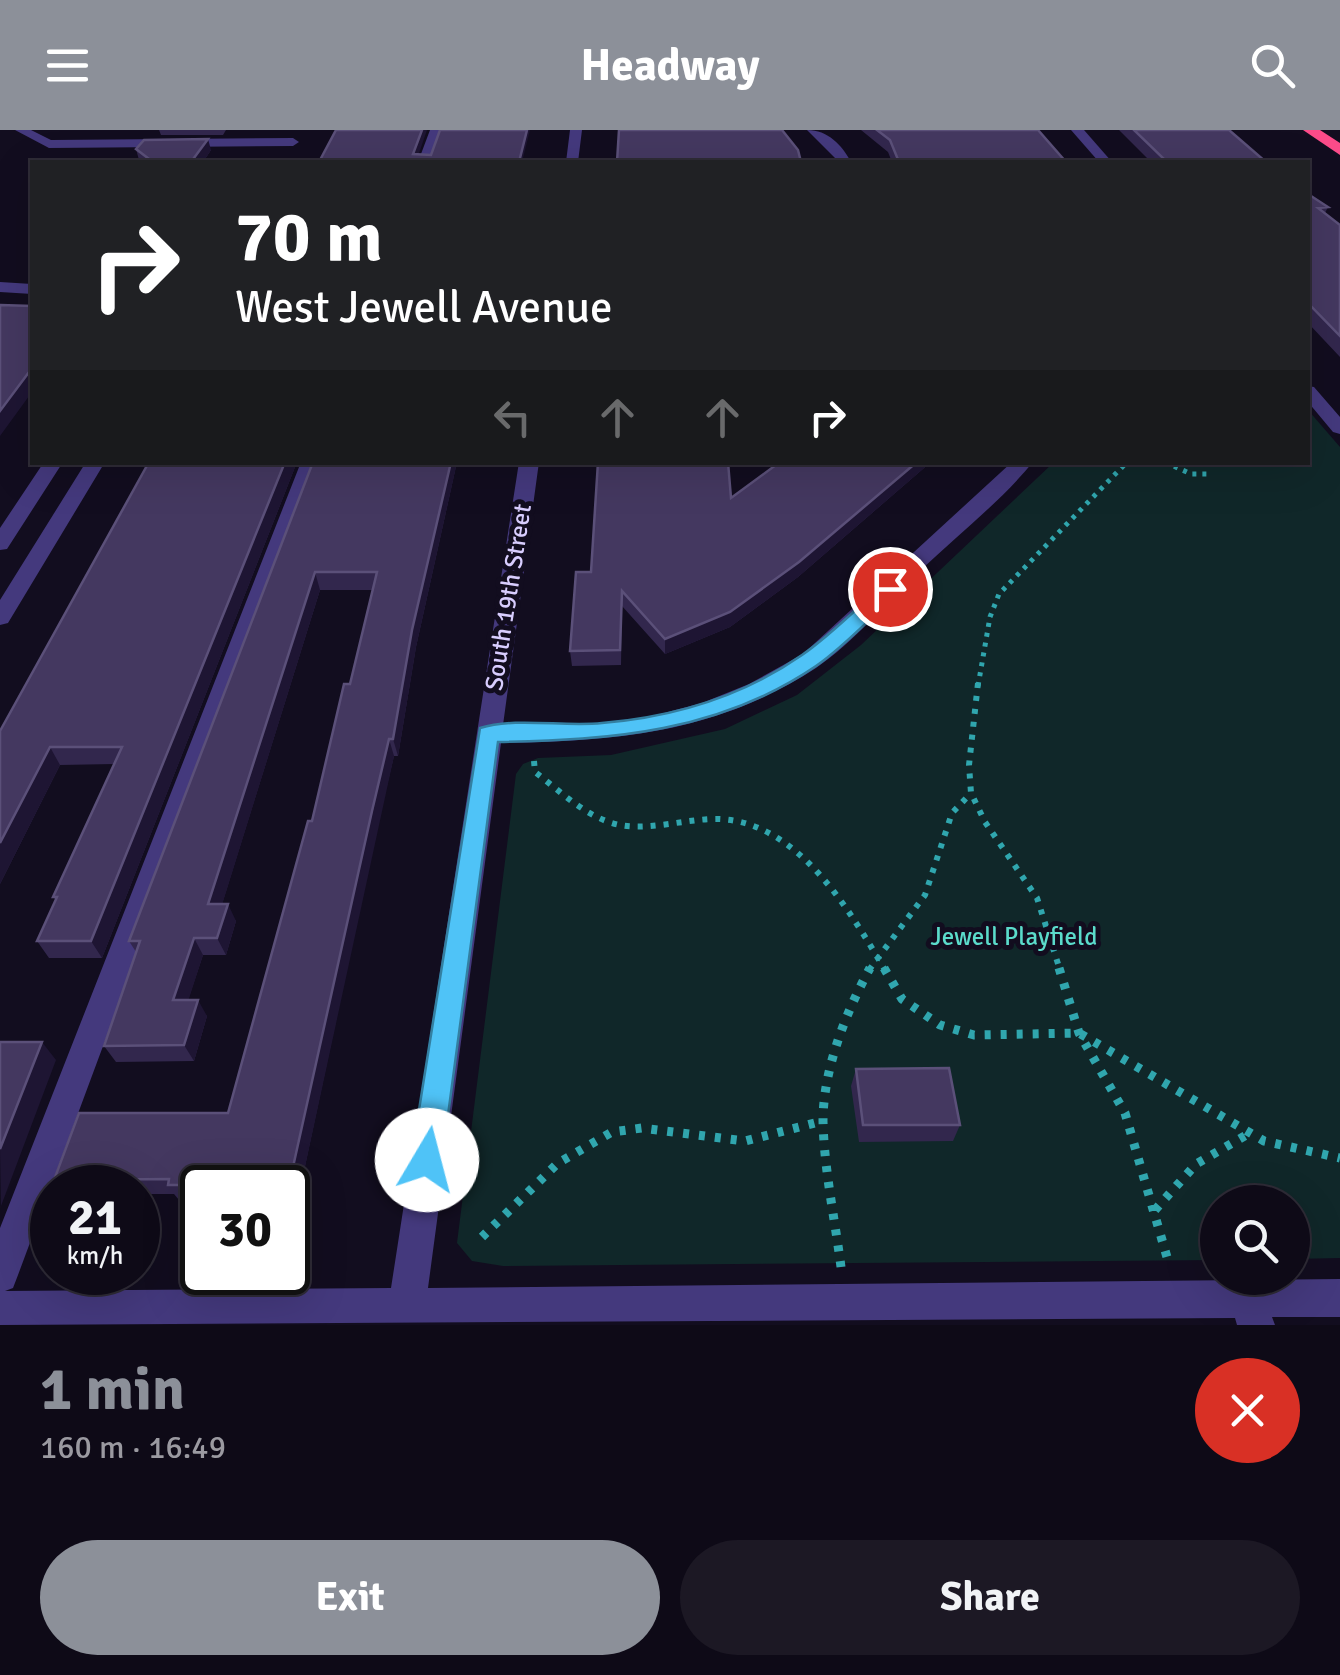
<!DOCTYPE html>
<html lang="en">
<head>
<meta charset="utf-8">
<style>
  :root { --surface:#0e0a17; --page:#1c1824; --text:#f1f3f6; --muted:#9b9aa1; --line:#2e2b36; --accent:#8c9099 }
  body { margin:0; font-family:Signika,sans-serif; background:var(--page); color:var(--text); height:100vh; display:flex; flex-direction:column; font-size:38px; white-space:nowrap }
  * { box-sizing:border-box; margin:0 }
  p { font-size:32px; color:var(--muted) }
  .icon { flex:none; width:55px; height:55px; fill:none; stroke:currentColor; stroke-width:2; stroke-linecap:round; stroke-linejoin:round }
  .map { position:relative; height:1195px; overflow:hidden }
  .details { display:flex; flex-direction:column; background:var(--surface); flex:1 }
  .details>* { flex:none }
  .top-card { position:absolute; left:30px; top:30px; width:1280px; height:305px; border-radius:0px; box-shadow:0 10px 40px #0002,0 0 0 2px var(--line); background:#202124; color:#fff; overflow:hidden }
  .fabs { position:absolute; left:1200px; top:1055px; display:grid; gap:20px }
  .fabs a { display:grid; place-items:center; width:110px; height:110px; border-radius:50%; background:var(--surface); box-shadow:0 10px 40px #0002,0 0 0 2px var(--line); font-size:50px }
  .speed { position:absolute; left:30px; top:1035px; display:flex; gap:20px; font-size:50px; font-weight:700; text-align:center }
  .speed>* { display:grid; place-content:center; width:130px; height:130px; border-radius:50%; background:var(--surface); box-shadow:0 10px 40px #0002,0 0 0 2px var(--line); line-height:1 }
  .speed small { font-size:25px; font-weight:400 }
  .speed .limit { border:5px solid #111; border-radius:15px; background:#fff; color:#111 }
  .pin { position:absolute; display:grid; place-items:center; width:85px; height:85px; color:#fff; margin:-42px; border:5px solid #fff; border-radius:50%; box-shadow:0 2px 10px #0007 }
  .me { position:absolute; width:110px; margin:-55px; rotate:8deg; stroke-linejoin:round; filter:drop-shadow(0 0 8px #0008) }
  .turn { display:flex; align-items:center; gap:35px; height:210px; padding:0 40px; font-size:45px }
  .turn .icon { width:130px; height:130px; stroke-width:2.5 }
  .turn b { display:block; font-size:70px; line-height:85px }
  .lanes { display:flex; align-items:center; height:95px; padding:0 40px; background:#0003; justify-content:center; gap:50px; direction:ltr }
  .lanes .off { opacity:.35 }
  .round { display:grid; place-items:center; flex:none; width:105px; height:105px; border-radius:52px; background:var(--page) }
  .head { display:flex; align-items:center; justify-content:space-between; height:170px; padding:0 40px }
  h1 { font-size:60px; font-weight:700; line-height:75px; color:var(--accent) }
  .button { display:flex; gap:20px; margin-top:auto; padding:20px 40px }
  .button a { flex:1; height:115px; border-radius:60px; background:var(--accent); color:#fff; font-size:40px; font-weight:700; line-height:115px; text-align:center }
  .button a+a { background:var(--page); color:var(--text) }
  header { display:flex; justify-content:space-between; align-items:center; height:130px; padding:0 40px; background:var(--accent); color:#fff; font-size:45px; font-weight:700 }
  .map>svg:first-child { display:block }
</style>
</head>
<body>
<header><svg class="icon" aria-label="menu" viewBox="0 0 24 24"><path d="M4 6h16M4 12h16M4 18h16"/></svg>Headway<svg class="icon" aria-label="search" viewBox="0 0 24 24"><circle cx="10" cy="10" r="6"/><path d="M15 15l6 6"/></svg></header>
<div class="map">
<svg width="1340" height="1195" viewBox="0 0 1340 1195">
  <rect width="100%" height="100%" fill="#120d1f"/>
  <path fill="#102729" d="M 1308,280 L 1340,317 L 1340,1128 L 1293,1129 L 1292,1072 L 1218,1072 L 1217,1130 L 503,1136 L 472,1131 L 457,1113 L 516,644 L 523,634 L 538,628 L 611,625 L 725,599 L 797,565 L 861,515 L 1053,333 L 1308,332 Z"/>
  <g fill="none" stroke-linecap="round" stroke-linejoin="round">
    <path stroke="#30a6ae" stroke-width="5" stroke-dasharray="4 6" stroke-linecap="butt" d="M 1165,332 L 1191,344 L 1209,344
      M 978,556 L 990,487 L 999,464 L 1127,332"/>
    <path stroke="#30a6ae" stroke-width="6" stroke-dasharray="5 8" stroke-linecap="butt" d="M 978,553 L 969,635 L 971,663 L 985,692 L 1037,768 L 1060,840
      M 534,631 L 535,642 C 560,661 588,689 620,695 C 651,701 688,688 720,689 C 799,693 850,781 885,840
      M 869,840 L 925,765 L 952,683 L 971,663"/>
    <path stroke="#30a6ae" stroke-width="9" stroke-dasharray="6 10" stroke-linecap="butt" d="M 884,838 L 902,869 L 940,895 L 974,905 L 1079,903 L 1264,1011 L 1340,1028
      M 1059,838 L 1079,903 L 1125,983 L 1169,1134
      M 1155,1080 L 1196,1034 L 1248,1004
      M 482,1107 L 558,1033 L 612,1002 L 642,998 L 745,1011 L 823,991
      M 841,1137 C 835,1090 824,1039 823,991 C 823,940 846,882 870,838"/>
    <path fill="#44397d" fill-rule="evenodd" d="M 15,0 L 31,0 L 51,10 L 293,8 L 299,12 L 293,16 L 49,18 Z
      M 430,0 L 442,0 L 430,32 L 418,32 Z
      M 570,0 L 582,0 L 578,32 L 566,32 Z
      M 807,0 C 828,0 842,15 851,32 L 839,32 Z
      M 1071,0 L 1084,0 L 1112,32 L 1099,32 Z
      M 0,152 L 32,154 L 32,164 L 0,162 Z
      M 1308,256 L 1314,257 L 1340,287 L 1340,304 L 1333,302 L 1308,272 Z
      M 44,332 L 63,332 L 7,419 L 0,420 L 0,398 Z
      M 86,332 L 105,332 L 8,493 L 0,495 L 0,470 Z
      M 301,332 L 320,332 L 18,1145 L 13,1158 L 5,1161 L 391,1158 L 519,332 L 539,332 L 503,595 L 598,593 L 649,587 L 702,573 L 749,554 L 803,524 L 1012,332 L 1033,332 C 1001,371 959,404 923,438 C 890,469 853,513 816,538 C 716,603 617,611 501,613 L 428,1158 L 1340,1149 L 1340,1187 L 1272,1187 L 1275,1195 L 1237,1195 L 1235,1188 L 0,1195 L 0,1098 Z"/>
    <path fill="#fb4b89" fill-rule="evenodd" d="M 1303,0 L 1320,0 L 1340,13 L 1340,25 Z"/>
  </g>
  <path fill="#32274d" d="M 159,0 L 226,0 L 223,5 L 161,5 Z
    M 861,0 L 1038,0 L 1066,32 L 892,32 L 888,22 Z
    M 1119,0 L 1229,0 L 1266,32 L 1151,32 Z
    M 136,19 L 211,20 L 203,32 L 142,32 L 139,30 Z
    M 1308,64 L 1328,77 L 1325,83 L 1340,95 L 1340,227 L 1308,193 Z
    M 149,332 L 297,332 L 102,828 L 49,828 L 37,811 L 56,770 L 53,767 L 114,634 L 60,635 L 0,754 L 0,601 Z
    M 313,332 L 457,332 L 416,517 L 398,626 L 394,626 L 377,698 L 298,1069 L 288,1069 L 288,1058 L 202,1058 L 202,1069 L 179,1070 L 174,1064 L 138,1064 L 138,1058 L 61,1058 L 54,1050 L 228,983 L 350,554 L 372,460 L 320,460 L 222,774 L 236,791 L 226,825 L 203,825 L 188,870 L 207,886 L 194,931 L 116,932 L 104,916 L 136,822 L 129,811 Z
    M 780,332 L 931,332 L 798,447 L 730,497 L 665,524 L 622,476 L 621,535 L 572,536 L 570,521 L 591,442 L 731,368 Z
    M 856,939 L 960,995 L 953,1011 L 859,1012 L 851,956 Z"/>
  <path fill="#1e1533" d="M 422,0 L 427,0 L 416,32 L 413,24 Z
    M 527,0 L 530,0 L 522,32 L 519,32 Z
    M 208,9 L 211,20 L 203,32 L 191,32 Z
    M 32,238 L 32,262 L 0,306 L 0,281 Z
    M 285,332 L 297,332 L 102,828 L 91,811 Z
    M 451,332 L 457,332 L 416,517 L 398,626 L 393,609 L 412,500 Z
    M 917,332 L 931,332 L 798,447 L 730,497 L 665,524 L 665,509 Z
    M 315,442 L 320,460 L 217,791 L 208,774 Z
    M 389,609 L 394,626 L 298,1069 L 289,1055 Z
    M 50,617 L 60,635 L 0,754 L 0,713 Z
    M 228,774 L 236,791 L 226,825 L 217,808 Z
    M 194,808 L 203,825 L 183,887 L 173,870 Z
    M 198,870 L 207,886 L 194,931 L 184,915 Z
    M 42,912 L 56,930 L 1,1076 L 0,1019 Z"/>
  <path fill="#443860" stroke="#5b5079" stroke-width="2.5" d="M 336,0 L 422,0 L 413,24 L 431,25 L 440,0 L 527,0 L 519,32 L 319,32 Z
    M 619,0 L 782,0 L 798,20 L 801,32 L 617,32 Z
    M 877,0 L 1038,0 L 1066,32 L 899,32 L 890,10 Z
    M 1134,0 L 1229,0 L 1266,32 L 1167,32 Z
    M 208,9 L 191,32 L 153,32 L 136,19 L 144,10 Z
    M 1308,64 L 1328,77 L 1318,78 L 1340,95 L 1340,206 L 1308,173 Z
    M 0,175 L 32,176 L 32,238 L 0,281 Z
    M 149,332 L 285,332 L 91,811 L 37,811 L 57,767 L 53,767 L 122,617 L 50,617 L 0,713 L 0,601 Z
    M 313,332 L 451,332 L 412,500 L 393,609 L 389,609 L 372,681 L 289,1055 L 168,1055 L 169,1049 L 54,1050 L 79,983 L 228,983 L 308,691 L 312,691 L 344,554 L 350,554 L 377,442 L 315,442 L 208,774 L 228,774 L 217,808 L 194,808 L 173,870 L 198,870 L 184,915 L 104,916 L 140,811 L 129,811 Z
    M 598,332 L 728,332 L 731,368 L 780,332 L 917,332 L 799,432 L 730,482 L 665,509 L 622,461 L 620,520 L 570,521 L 576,442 L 591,442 Z
    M 0,912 L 42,912 L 0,1019 Z
    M 949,938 L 960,995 L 863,995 L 856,939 Z"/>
  <path fill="#4fc3f7" stroke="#337fa1" stroke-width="2.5" d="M 890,453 L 897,455 L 897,464 C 871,487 845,516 816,536 C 719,602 612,610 498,612 L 442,1030 L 438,1041 L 427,1045 L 416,1041 L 411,1030 L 480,598 C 517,587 563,597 602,593 C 673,587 743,566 802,525 C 831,505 857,478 883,455 Z"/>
  <g text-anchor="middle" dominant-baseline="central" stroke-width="10" stroke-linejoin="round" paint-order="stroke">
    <g font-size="25" fill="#d8cdfe" stroke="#120d1f">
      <text transform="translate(508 467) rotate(-81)">South 19th Street</text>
    </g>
    <g font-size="25" fill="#5bdbcb" stroke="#120d1f">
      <text x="1014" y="806">Jewell Playfield</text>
    </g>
  </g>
</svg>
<div class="fabs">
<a><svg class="icon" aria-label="search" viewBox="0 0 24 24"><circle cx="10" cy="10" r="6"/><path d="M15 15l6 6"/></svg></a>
</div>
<div class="speed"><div>21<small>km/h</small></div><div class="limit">30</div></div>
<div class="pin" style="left:890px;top:459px;background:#d93025"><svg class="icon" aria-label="arrive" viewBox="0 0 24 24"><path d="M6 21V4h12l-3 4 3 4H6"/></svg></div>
<svg class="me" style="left:427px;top:1030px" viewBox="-20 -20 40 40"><circle r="19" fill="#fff"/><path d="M0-13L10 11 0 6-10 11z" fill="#4fc3f7"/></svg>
<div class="top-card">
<div class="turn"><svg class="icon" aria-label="right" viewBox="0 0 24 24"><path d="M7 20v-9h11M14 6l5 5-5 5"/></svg><div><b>70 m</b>West Jewell Avenue</div></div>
<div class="lanes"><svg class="icon off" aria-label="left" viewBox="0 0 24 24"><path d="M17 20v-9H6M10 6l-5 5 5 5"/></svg><svg class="icon off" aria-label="ahead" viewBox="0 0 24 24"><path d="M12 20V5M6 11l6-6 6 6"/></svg><svg class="icon off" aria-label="ahead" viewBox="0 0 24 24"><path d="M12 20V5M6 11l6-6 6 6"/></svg><svg class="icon" aria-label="right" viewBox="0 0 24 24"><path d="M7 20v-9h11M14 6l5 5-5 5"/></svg></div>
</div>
</div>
<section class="details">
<div class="head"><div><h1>1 min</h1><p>160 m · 16:49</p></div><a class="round" style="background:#d93025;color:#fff"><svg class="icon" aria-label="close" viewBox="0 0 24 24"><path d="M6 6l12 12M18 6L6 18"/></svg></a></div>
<div class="button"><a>Exit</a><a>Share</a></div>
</section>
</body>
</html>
